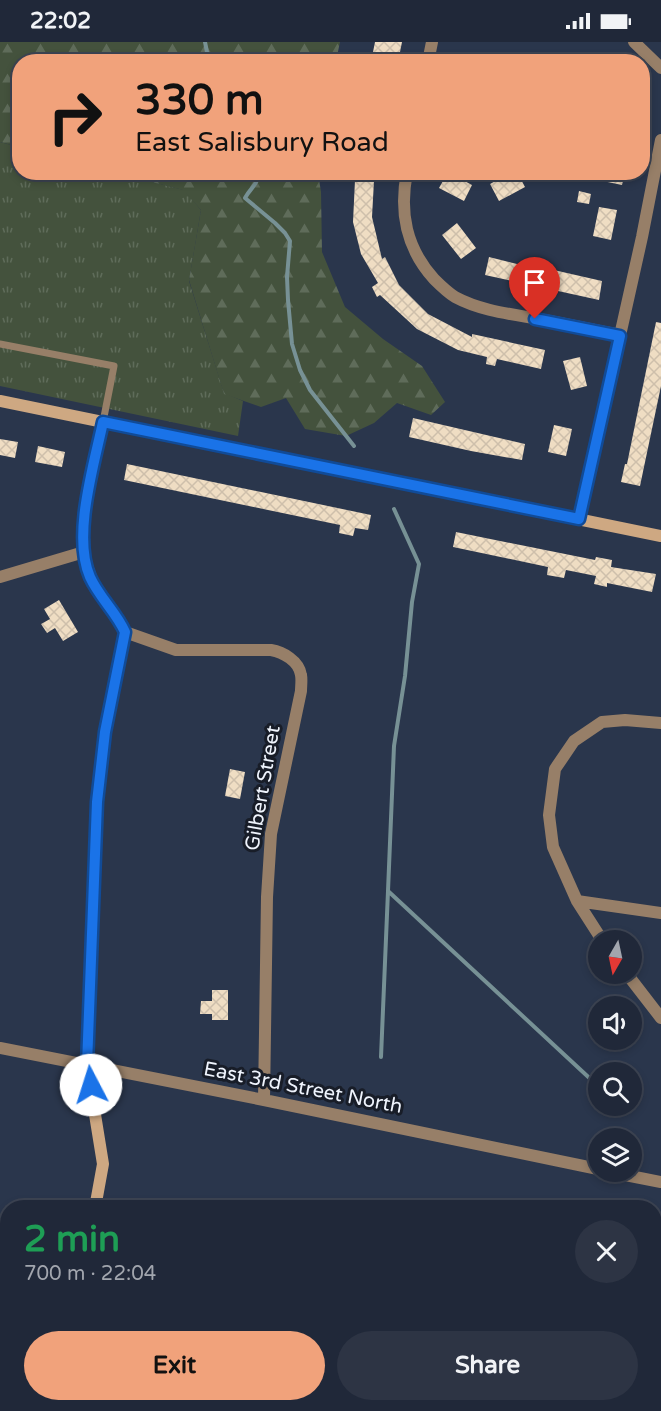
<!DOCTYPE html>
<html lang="en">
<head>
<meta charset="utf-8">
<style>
  :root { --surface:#202839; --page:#2d3444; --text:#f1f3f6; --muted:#a2a6ae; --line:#3d4453; --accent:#f1a27b }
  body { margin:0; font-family:"Varela Round",sans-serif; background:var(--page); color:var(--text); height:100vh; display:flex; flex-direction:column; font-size:22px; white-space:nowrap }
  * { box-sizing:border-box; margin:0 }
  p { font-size:20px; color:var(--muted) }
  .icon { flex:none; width:33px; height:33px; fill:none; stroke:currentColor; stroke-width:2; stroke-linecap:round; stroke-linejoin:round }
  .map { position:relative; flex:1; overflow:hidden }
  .side { position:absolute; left:0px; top:1158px; width:662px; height:212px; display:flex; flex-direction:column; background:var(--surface); border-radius:24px 24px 0 0; box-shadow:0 3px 9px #0003,0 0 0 2px var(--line) }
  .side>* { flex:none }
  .guide { position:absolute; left:12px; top:12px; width:638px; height:126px; border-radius:24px; box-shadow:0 3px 9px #0003,0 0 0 2px var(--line); background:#f1a27b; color:#111; overflow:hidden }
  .needle { width:39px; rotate:189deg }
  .buttons { position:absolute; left:588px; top:888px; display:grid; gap:12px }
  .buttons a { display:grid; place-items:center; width:54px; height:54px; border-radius:50%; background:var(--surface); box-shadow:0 3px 9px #0003,0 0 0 2px var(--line); font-size:30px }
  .pin { position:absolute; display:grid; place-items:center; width:51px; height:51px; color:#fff; margin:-62px -26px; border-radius:50% 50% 50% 0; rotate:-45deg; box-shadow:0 0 6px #0007 }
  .pin .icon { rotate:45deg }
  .me { position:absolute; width:66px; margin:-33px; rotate:355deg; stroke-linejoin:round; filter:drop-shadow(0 0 4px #0008) }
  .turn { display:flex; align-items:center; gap:21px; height:126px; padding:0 24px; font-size:27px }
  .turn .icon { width:78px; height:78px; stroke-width:2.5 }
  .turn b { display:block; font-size:42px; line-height:51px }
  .round { display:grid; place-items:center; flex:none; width:63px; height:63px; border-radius:32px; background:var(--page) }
  .head { display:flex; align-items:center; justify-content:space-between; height:102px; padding:0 24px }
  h1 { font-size:36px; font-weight:800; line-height:45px; color:#1e9e55 }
  .button { display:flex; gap:12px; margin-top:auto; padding:12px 24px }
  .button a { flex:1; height:69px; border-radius:36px; background:var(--accent); color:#111; font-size:24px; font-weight:800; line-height:69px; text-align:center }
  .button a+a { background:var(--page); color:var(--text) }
  .status { display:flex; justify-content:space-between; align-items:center; height:42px; padding:0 30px; background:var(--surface); direction:ltr }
  .status svg { height:16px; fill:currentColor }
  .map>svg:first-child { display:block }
</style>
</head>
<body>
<div class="status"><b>22:02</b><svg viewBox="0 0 49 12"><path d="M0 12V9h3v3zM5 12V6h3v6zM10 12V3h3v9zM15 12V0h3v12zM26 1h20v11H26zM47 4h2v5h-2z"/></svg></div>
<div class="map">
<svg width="661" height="1369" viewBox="0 0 661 1369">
  <defs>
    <pattern id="grass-tufts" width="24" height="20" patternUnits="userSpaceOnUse" patternTransform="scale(1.5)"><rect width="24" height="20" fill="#44523d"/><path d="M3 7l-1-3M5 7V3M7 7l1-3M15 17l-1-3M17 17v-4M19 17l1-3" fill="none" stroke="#5f6c5a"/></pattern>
    <pattern id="forest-firs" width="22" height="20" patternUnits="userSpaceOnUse" patternTransform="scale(1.5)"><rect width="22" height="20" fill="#44523d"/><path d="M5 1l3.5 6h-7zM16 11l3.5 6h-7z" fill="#5f6c5a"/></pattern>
    <pattern id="building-cross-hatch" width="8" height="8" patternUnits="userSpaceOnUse" patternTransform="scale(1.5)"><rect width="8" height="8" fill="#efddc3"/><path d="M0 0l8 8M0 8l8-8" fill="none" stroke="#cebfab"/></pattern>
  </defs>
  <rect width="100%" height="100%" fill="#2a364c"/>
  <path fill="url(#grass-tufts)" d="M 0,100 L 19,105 L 20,130 L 117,131 L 184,148 L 201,168 L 189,239 L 224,351 L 243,359 L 238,394 L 0,344 Z"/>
  <path fill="url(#forest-firs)" d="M 0,0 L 340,0 L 336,19 L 20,20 L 19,105 L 0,100 Z
    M 117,131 L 318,131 L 321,150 L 322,210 L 345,265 L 383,297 L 422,324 L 445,360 L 431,373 L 397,361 L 374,381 L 346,394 L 305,387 L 286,356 L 261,365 L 224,352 L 189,238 L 201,168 L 183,148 Z"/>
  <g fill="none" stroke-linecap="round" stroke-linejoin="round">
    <path stroke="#779195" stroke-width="4" d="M 205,0 L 209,20
      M 260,130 C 257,144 251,145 245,156 L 275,181 L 285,191 L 290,199 L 287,235 L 288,258 L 292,302 L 300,328 L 310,348 L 354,404
      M 394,467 L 419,522 L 412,560 L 405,634 L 394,704 L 388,849 L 598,1044
      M 381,1015 L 388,849"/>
  </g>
  <path fill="url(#building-cross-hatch)" d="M 375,0 L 402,0 L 398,20 L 371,20 Z
    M 448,130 L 472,143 L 464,159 L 439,146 Z
    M 512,130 L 517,130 L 525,145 L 499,159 L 490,142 Z
    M 588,130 L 625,130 L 622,143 L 588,136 Z
    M 355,138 L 374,139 L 372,175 L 382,217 L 385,215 L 399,243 L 428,272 L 472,295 L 472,292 L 545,308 L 541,327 L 497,317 L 495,324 L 486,322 L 487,315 L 458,308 L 417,287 L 380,253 L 377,255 L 372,245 L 378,241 L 361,212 L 353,180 Z
    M 579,149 L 591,152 L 589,162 L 577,160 Z
    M 599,165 L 617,168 L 611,198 L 593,194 Z
    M 457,181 L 476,206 L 461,217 L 442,193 Z
    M 489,215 L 533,226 L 533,224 L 545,226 L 602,239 L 599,258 L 485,233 Z
    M 656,280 L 661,281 L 661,344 L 640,444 L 621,440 L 625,422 L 627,422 Z
    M 580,315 L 587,344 L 571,348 L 563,319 Z
    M 413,376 L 525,402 L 522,418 L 471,409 L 409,395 Z
    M 554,383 L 572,387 L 566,414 L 548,410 Z
    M 0,397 L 18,400 L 15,416 L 0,413 Z
    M 38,404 L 65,410 L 62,425 L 35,420 Z
    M 127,422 L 371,473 L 368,488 L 355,486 L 353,494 L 339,491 L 340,483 L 124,438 Z
    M 456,490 L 595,518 L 596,515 L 612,518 L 611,525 L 656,532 L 652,550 L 607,541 L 607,545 L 594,542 L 596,534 L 566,528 L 564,536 L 547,533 L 548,525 L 453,505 Z
    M 59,558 L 78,590 L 63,599 L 55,586 L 47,591 L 41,582 L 50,577 L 44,567 Z
    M 230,727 L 245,730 L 240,757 L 225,754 Z
    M 212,948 L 228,948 L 228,978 L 212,978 L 212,972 L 200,972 L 201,959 L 212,959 Z"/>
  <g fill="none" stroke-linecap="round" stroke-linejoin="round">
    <path stroke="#977f68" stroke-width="7" d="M 0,302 L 114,324 L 103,380"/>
    <path stroke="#977f68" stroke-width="12" d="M 634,0 L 661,26
      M 428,20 L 432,0
      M 407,130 C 399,171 406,206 434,237 C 440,243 447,250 455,255 C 481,269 511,272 539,277 C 566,282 593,288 620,293
      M 579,477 L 642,195 L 661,98
      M 0,535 L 84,510
      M 125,590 L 176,608 L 271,608 C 283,610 299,619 301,633 C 302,638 301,644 301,649 L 271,792 L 267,855 L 264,1058
      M 577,859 L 661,871
      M 602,898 L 577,859 L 553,805 L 549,773 L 555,727 L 574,699 L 602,680 L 625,678 L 661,681
      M 627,932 L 661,976
      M 0,1006 L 264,1058 L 598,1127
      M 610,1130 L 661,1140
      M 0,1214 L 8,1215
      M 654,1334 L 661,1336
      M 242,1369 L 242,1362
      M 434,1369 L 434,1362"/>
    <path stroke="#cea882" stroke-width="12" d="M 0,359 L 661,494
      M 95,1166 L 103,1122 L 87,1023 L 97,760 L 105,690 L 125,590 C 116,570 99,555 91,535 C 72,493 94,424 103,380
      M 54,1369 L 55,1362"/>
  </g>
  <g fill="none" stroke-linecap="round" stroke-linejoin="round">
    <g stroke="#114b97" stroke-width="15">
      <path id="route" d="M 91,1043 L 87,1023 L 97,760 L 105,690 L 125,590 C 116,570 99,555 90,535 C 72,494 94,423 103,380 L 579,477 L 620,294 L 535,277"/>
    </g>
    <use href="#route" stroke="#1a73e8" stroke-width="10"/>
  </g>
  <g text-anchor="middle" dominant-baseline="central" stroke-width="6" stroke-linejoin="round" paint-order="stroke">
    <g font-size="20" fill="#eff4fd" stroke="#181d28">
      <text transform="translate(263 746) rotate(-80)">Gilbert Street</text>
      <text transform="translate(303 1046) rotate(11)">East 3rd Street North</text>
    </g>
  </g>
</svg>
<div class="buttons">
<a><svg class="needle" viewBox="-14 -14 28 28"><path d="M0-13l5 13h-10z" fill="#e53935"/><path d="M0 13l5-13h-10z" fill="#a2a6ae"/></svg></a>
<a><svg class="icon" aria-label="sound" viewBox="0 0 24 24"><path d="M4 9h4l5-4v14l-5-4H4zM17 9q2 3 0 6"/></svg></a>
<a><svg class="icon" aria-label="search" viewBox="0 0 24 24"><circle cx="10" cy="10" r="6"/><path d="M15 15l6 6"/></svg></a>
<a><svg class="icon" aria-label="layers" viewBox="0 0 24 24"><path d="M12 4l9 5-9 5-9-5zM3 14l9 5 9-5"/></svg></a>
</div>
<div class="pin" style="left:535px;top:277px;background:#d93025"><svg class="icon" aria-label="arrive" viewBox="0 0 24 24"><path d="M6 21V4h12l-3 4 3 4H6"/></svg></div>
<svg class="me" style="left:91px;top:1043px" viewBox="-20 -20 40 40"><circle r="19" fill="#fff"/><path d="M0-13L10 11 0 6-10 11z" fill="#1a73e8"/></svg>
<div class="guide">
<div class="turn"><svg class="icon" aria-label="right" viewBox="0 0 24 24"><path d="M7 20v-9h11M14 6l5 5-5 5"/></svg><div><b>330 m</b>East Salisbury Road</div></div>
</div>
<section class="side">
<div class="head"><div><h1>2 min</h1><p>700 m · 22:04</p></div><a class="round"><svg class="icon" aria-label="close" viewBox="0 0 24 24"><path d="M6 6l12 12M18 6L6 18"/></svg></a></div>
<div class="button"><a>Exit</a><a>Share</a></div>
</section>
</div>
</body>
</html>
